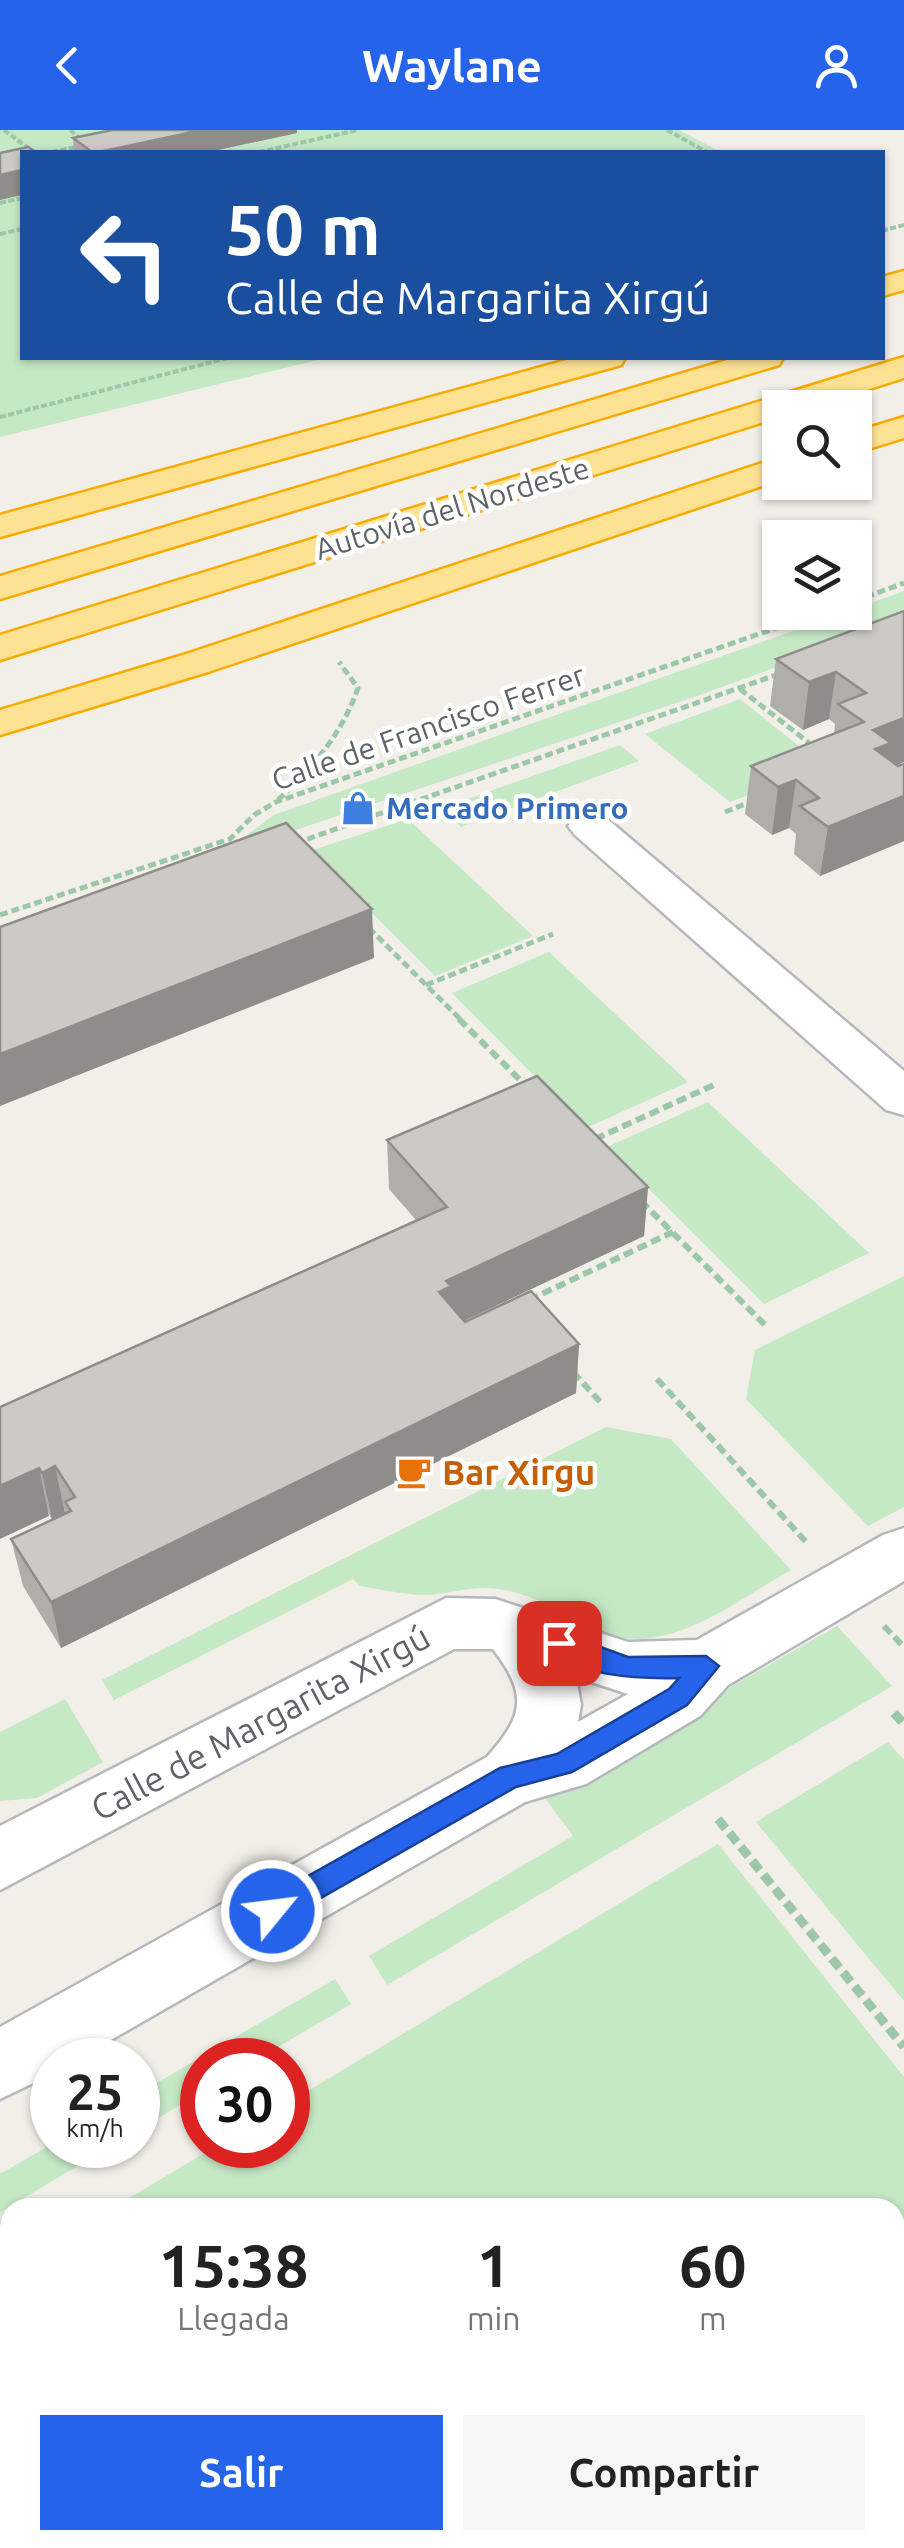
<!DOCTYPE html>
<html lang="es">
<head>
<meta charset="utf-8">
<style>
  :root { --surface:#fff; --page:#f6f6f6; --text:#222; --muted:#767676; --accent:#2563eb }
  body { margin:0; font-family:Ubuntu,sans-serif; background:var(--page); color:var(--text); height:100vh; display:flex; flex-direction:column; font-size:38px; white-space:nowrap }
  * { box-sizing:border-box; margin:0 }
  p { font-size:32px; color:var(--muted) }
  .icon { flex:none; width:55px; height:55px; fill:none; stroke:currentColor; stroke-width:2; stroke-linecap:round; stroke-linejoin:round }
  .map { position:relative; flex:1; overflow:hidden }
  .panel { position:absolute; left:0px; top:2068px; width:905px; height:352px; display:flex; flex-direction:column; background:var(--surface); border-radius:30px 30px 0 0; box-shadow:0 2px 8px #0004 }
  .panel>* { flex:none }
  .hud { position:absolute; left:20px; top:20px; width:865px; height:210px; border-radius:0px; box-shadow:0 2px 8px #0004; background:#1a4fa0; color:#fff; overflow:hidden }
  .controls { position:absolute; left:762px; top:260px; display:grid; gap:20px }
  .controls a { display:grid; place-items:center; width:110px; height:110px; border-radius:0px; background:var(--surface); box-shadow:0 2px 8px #0004; font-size:50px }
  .speed { position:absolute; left:30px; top:1908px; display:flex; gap:20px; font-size:50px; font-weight:700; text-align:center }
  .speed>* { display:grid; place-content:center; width:130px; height:130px; border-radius:50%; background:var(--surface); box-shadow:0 2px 8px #0004; line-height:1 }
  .speed small { font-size:25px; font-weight:400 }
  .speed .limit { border:15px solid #d22; background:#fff; color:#111 }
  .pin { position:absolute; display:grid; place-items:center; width:85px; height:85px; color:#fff; margin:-42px; border-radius:20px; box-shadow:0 5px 15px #0006 }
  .me { position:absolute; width:110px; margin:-55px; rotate:61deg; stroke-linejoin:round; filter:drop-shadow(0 0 8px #0008) }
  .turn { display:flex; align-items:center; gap:35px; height:210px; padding:0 40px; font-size:45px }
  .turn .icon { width:130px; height:130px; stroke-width:2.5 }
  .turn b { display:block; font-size:70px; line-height:85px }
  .eta { display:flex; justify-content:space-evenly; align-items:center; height:170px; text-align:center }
  .eta b { font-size:60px; font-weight:700; line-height:70px }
  .primary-button { display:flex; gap:20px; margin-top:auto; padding:20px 40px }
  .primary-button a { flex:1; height:115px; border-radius:0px; background:var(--accent); color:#fff; font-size:40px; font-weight:700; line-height:115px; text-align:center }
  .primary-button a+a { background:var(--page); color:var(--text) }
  header { display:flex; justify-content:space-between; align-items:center; height:130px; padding:0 40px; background:var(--accent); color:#fff; font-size:45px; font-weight:700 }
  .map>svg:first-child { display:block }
</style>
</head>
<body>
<header><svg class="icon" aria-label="back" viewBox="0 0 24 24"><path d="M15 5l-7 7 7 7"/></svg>Waylane<svg class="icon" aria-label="person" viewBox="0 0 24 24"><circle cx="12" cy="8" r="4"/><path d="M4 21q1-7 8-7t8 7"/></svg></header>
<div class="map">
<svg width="904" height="2418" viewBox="0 0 904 2418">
  <rect width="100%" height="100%" fill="#f1efe8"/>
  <path fill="#c5e8c5" d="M 0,0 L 679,0 L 721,22 L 22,22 L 22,228 L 326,228 L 0,307 Z
    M 904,461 L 904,491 L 694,567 L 220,725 L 274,685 L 844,483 L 855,482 L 855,479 Z
    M 740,569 L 825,637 L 730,672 L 645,604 Z
    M 620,615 L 639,631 L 461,697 L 442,678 Z
    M 408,689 L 533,806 L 435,846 L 310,721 Z
    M 549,822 L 688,952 L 586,998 L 452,863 Z
    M 708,972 L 869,1123 L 764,1174 L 607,1017 Z
    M 904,1146 L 904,1377 L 868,1396 L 746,1269 L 755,1220 Z
    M 606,1297 L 671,1309 L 791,1440 C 737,1470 667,1529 602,1502 C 568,1487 541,1467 504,1460 C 477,1454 454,1463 428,1465 C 412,1466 378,1459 360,1456 L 353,1449 L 114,1570 L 102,1550 Z
    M 837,1496 L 892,1556 L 387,1855 L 369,1826 L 573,1706 L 543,1665 Z
    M 65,1569 L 103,1632 L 37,1668 L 0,1671 L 0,1602 Z
    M 888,1612 L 904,1630 L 904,1871 L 756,1692 Z
    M 718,1714 L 904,1947 L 904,2191 L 895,2197 L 895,2078 L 114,2077 L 218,2015 L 288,2015 L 288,1973 Z
    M 335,1849 L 351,1874 L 256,1930 L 202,1930 L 202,1962 L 138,2000 L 138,1964 Z
    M 52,2014 L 113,2015 L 0,2082 L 0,2044 Z
    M 10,2140 L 10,2410 L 738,2410 L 727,2418 L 0,2418 L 0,2146 Z"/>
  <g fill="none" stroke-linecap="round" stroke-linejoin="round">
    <g stroke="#b5b8bc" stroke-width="5">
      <path id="minor" d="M 590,683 L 605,687 L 904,941 L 904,985 L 886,980 L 575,705 L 568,696 L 575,687 Z
        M 904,1398 L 904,1451 L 728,1555 L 700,1586 L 586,1654 L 525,1672 L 76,1930 L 52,1930 L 52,1944 L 0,1969 L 0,1897 L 487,1627 C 524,1585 528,1565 493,1519 L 454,1519 L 0,1760 L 0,1696 L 446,1468 L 495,1469 L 628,1512 L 697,1510 L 883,1405 ZM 576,1547 L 628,1564 L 578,1592 L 581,1575 Z"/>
    </g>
    <g stroke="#f9ab00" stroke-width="5">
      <path id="highway" d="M 904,141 L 904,160 L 882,166 L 882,147 Z
        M 904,227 L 904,248 L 809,278 L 780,278 L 780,287 L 0,530 L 0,505 Z
        M 574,228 L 625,228 L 621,235 L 0,407 L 0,385 Z
        M 734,228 L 783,228 L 779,235 L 0,469 L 0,446 Z
        M 904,287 L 904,308 L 855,323 L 855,302 Z
        M 780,327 L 780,350 L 211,541 L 0,605 L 0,580 L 183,525 Z"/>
    </g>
    <path stroke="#9cc7a9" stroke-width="4" stroke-dasharray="6 2.5" stroke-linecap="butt" d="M 4,0 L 34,22
      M 70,0 L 84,11
      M 667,0 L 707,22
      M 52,22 L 80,16
      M 259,22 L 358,0
      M 0,73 L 22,68
      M 882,101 L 904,95
      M 0,104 L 22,99
      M 0,287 L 228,228"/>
    <path stroke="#9cc7a9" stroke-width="5" stroke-dasharray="8 4" stroke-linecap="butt" d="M 855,471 L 904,453
      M 740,559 L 813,616
      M 278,670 C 313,637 342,604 358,558 L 339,532
      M 725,682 L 753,671
      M 296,713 L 779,544
      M 0,785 L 230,709 L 254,685 L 276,672 L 822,482
      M 369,798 L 462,891
      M 426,855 L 553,804"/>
    <path stroke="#9cc7a9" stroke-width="6" stroke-dasharray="10 5" stroke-linecap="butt" d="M 459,889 L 526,956
      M 595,1009 L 716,954
      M 641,1071 L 765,1195
      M 529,1170 L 673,1102
      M 573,1242 L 603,1275
      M 657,1249 L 808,1414
      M 884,1496 L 904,1517"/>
    <path stroke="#9cc7a9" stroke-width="9" stroke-dasharray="12 6" stroke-linecap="butt" d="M 894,1583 L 904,1594
      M 718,1689 L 904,1917
      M 895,2228 L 904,2221
      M 796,2418 L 797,2410"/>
    <use href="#minor" fill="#fff" fill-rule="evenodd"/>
    <use href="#highway" fill="#fde293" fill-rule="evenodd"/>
  </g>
  <path fill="#afaea9" d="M 112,0 L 297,0 L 297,3 L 208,22 L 74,22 L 73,8 Z
    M 904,481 L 904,632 L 896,635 L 898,636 L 904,634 L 904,711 L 820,746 L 794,724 L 796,704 L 789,698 L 772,705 L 745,684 L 751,636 L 834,604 L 835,594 L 829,589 L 803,600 L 770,576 L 776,529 Z
    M 387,1010 L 648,1057 L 644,1106 L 464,1190 L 579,1214 L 576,1263 L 61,1518 L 23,1456 L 11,1409 L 52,1390 L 0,1277 L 416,1090 L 389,1059 Z"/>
  <path fill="#8f8d8a" d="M 202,0 L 297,0 L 297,3 L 208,22 L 99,22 Z
    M 22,40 L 22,65 L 0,70 L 0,45 Z
    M 836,542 L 829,589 L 803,600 L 809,552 Z
    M 904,588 L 904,632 L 887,639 L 867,667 L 873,600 Z
    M 796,650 L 789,698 L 772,705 L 778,657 Z
    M 904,666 L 904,711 L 820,746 L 828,697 Z
    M 372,779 L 374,828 L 0,976 L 0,924 Z
    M 648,1057 L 644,1106 L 451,1197 L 439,1162 L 446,1151 Z
    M 579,1214 L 576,1263 L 61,1518 L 51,1472 Z
    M 55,1336 L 65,1384 L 52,1390 L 42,1343 Z
    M 39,1338 L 49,1386 L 0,1409 L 0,1356 Z"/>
  <path fill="#cccac5" stroke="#8f8d8a" stroke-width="2.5" d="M 112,0 L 202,0 L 99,22 L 92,22 L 73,8 Z
    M 28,17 L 36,22 L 22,22 L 22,40 L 0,45 L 0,23 Z
    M 904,481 L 904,588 L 873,600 L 891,613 L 875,619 L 898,636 L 904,634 L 904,666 L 828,697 L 800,676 L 819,668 L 796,650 L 778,657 L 751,636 L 864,592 L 838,574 L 866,563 L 836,542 L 809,552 L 776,529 Z
    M 286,693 L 372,779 L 0,924 L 0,797 Z
    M 537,946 L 648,1057 L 446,1151 L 451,1156 L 439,1162 L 465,1192 L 531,1161 L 579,1214 L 51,1472 L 11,1409 L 71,1381 L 65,1372 L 75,1367 L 55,1336 L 42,1343 L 39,1338 L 0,1356 L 0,1277 L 447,1077 L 387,1010 Z"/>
  <path fill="#2563eb" stroke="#184099" stroke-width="2.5" d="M 559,1502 L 628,1527 L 706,1526 L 719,1536 L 687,1575 L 572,1642 L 516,1657 L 282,1790 L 272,1794 L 262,1790 L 258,1781 L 262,1772 L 500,1638 L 557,1624 L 669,1559 L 679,1548 C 646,1549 563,1547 546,1513 L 550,1505 Z"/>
  <defs>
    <g id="shop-bare" transform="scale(2.7)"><path d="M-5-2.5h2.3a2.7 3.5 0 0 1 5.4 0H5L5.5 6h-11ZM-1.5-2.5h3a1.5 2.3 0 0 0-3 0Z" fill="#3f7fe0" stroke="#fff" stroke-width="2.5" paint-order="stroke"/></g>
    <g id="cafe-bare" transform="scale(2.7)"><path d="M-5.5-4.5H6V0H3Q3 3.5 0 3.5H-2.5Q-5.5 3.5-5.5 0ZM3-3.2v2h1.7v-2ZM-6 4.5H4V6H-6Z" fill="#e8710a" stroke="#fff" stroke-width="2.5" paint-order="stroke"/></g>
  </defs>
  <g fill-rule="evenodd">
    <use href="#shop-bare" x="358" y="678"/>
    <use href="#cafe-bare" x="414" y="1342"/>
  </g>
  <g text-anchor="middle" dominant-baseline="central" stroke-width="9" stroke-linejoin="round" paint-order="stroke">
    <g font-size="30" fill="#5f6368" stroke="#fff">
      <text transform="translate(452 378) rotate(-17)">Autovía del Nordeste</text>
      <text transform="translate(428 597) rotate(-19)">Calle de Francisco Ferrer</text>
    </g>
    <g font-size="30" font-weight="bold" fill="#366cbe" stroke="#fff" text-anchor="start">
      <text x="386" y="678">Mercado Primero</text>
    </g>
    <g font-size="35" font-weight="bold" fill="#c56008" stroke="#fff" text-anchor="start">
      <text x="442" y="1342">Bar Xirgu</text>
    </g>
    <g font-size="35" fill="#5f6368" stroke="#fff">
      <text transform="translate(260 1592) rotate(-28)">Calle de Margarita Xirgú</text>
    </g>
  </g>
</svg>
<div class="controls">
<a><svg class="icon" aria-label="search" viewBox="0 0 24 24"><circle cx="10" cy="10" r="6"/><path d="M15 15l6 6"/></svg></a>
<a><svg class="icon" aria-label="layers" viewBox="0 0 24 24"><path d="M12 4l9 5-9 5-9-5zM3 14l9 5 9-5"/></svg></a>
</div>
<div class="speed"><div>25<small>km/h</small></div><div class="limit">30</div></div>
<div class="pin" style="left:559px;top:1513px;background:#d93025"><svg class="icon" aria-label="arrive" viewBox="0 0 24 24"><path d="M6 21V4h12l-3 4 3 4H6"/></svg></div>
<svg class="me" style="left:272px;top:1781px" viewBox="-20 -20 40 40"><circle r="17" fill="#2563eb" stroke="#fff" stroke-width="3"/><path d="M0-11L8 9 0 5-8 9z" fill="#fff"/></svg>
<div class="hud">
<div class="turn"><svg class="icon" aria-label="left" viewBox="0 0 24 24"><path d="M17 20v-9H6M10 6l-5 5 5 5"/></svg><div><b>50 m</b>Calle de Margarita Xirgú</div></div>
</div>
<section class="panel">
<div class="eta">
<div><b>15:38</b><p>Llegada</p></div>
<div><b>1</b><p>min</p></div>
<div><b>60</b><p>m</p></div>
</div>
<div class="primary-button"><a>Salir</a><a>Compartir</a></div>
</section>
</div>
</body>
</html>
